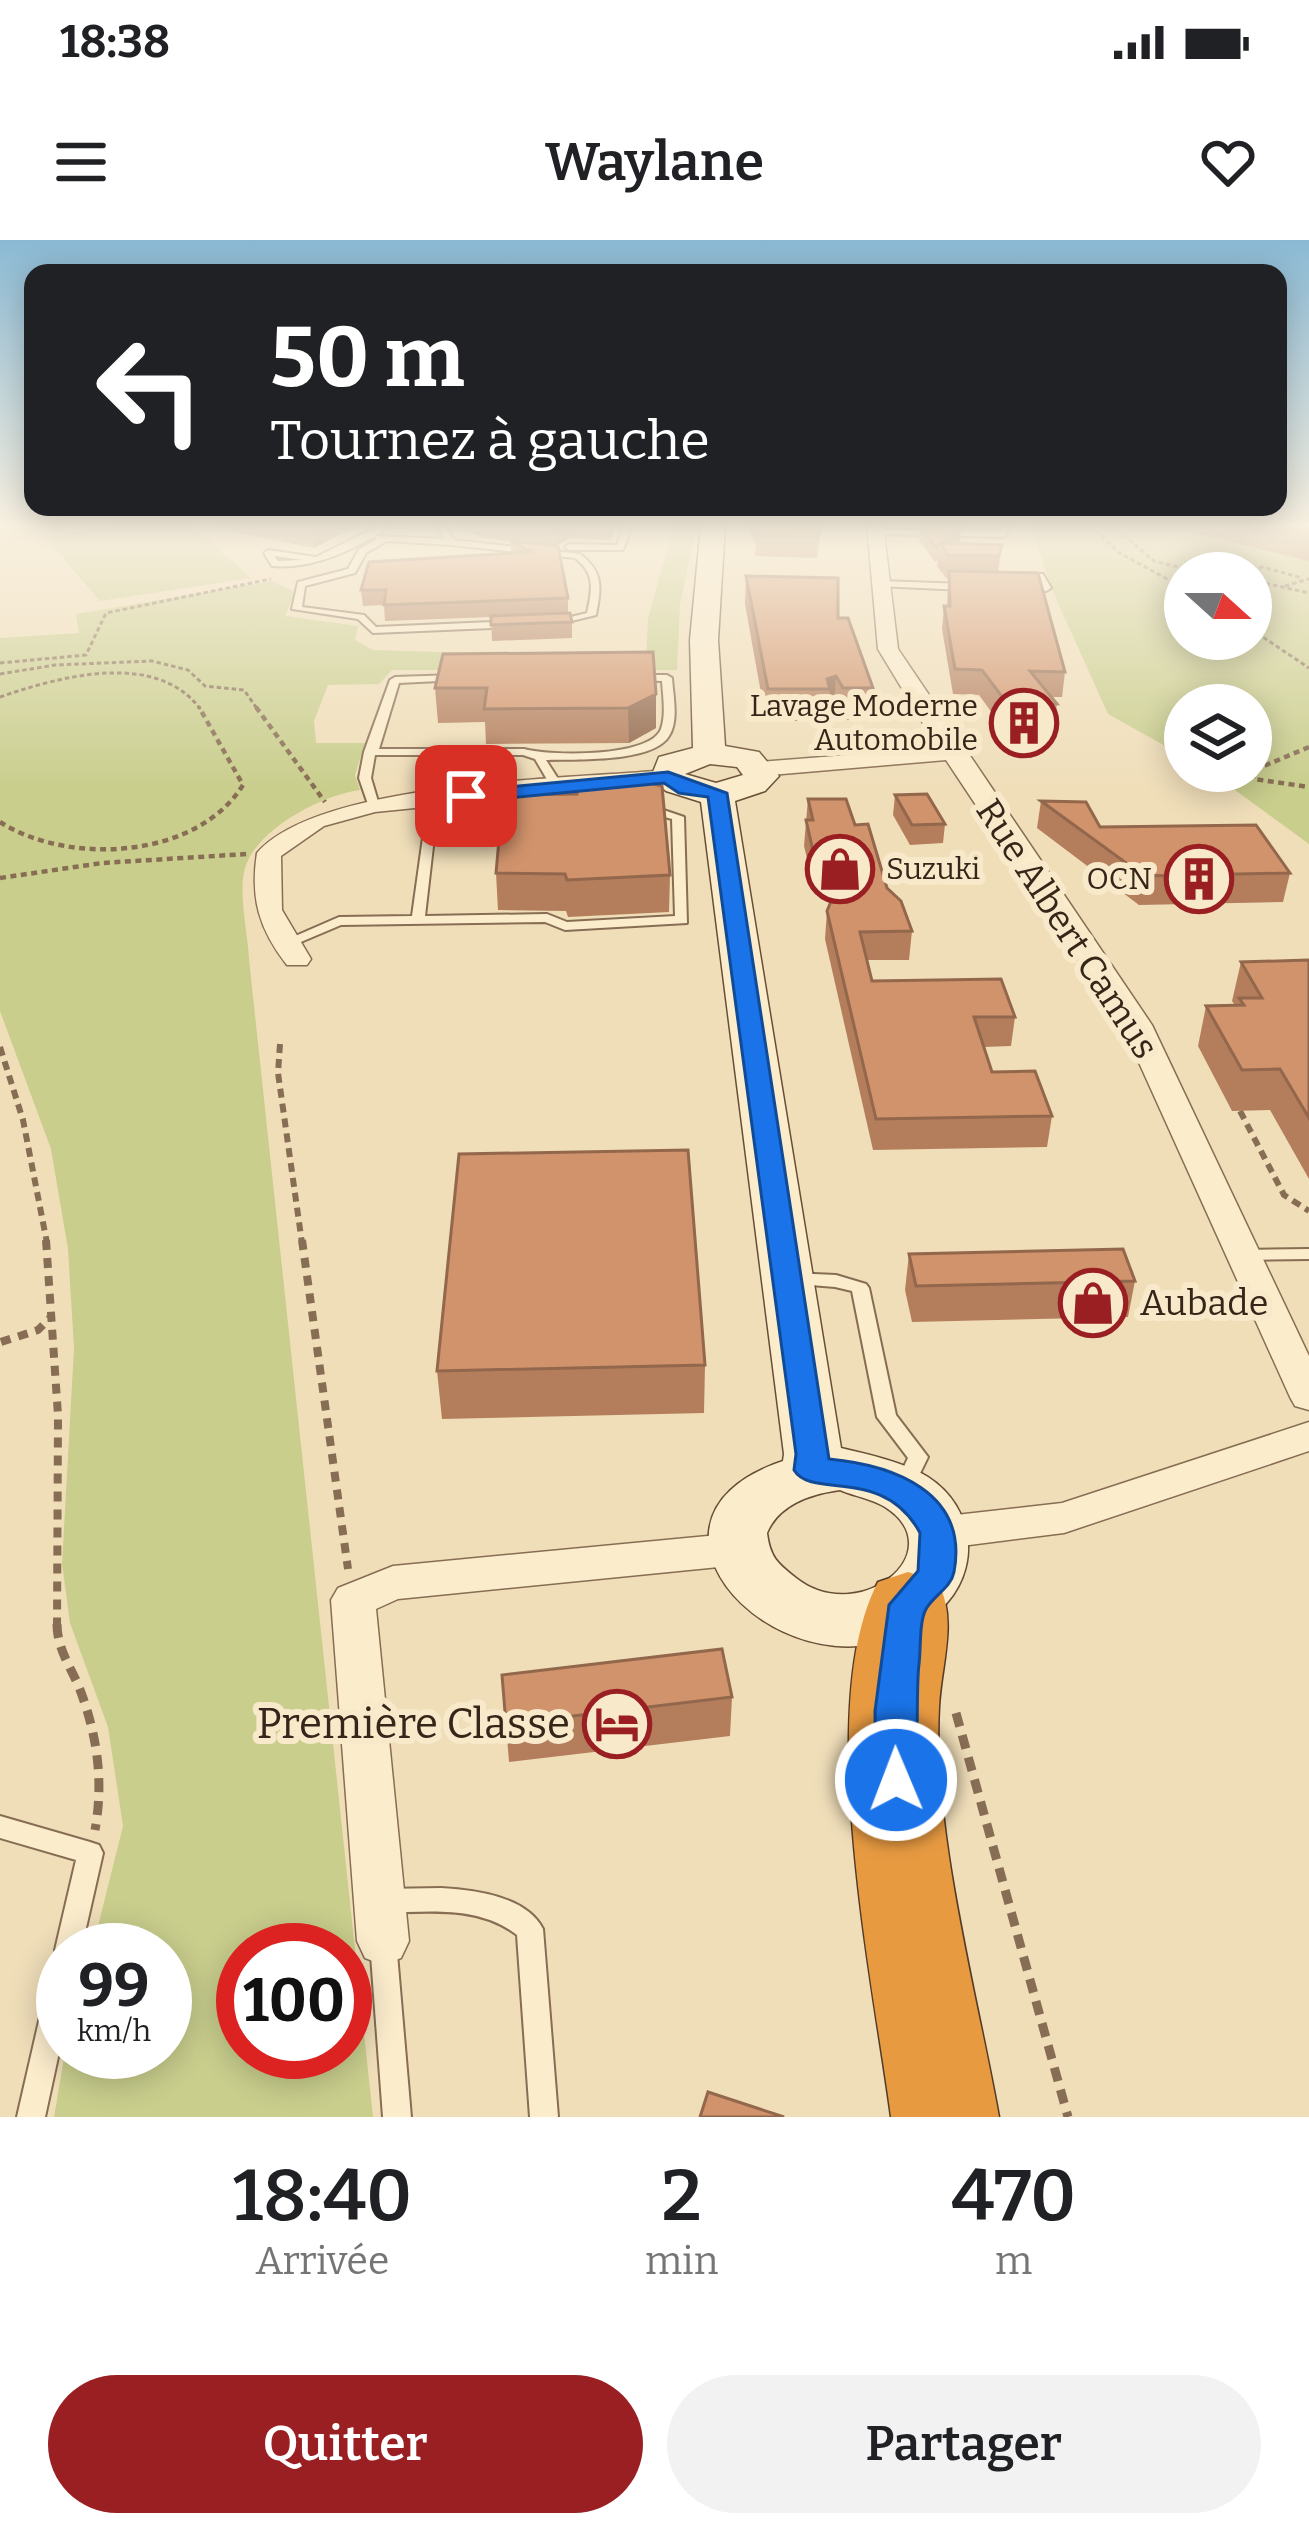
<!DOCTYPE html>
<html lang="fr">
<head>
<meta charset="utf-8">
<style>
  :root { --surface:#fff; --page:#f2f2f2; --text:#202124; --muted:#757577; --accent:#9a1f23 }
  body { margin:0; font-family:Bitter,serif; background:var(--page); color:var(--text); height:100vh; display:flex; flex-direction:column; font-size:45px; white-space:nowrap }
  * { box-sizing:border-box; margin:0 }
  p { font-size:39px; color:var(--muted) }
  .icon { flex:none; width:66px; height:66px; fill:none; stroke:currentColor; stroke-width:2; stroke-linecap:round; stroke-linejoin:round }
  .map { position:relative; height:1877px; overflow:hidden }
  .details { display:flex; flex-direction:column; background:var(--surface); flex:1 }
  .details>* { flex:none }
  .guide { position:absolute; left:24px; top:24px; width:1263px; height:252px; border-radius:24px; box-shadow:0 6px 30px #0003; background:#202124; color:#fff; overflow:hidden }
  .needle { width:78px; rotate:111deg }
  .tools { position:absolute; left:1164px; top:312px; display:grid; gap:24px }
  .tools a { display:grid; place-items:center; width:108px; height:108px; border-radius:50%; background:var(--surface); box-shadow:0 6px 30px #0003; font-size:60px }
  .speed { position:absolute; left:36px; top:1683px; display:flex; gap:24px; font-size:60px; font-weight:700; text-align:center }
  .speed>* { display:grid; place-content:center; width:156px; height:156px; border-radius:50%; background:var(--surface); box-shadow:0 6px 30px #0003; line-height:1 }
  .speed small { font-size:30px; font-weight:400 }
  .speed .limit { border:18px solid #d22; background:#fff; color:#111 }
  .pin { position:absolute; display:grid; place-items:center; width:102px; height:102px; color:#fff; margin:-51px; border-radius:24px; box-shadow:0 6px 18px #0006 }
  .me { position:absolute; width:132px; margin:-66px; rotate:359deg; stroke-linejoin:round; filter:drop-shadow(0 0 9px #0008) }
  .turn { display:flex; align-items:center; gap:42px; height:252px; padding:0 48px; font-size:54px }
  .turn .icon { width:156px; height:156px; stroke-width:2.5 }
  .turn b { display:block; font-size:84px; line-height:102px }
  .eta { display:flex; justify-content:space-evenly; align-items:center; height:204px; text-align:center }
  .eta b { font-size:72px; font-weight:600; line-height:84px }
  .action { display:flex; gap:24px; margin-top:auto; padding:24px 48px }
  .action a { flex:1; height:138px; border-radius:72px; background:var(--accent); color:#fff; font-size:48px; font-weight:600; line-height:138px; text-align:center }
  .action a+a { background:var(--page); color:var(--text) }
  .status { display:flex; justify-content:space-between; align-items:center; height:84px; padding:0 60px; background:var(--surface); direction:ltr }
  .status svg { height:33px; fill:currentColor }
  header { display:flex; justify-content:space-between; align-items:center; height:156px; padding:0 48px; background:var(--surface); font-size:54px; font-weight:600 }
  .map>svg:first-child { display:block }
</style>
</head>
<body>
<div class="status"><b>18:38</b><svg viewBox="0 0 49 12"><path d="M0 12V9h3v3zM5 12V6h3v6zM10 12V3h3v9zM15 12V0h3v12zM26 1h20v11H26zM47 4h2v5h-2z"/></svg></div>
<header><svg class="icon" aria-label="menu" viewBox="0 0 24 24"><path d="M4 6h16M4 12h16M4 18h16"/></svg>Waylane<svg class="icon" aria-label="heart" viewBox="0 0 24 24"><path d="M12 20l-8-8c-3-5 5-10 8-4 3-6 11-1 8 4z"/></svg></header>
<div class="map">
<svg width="1309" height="1877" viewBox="0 0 1309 1877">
  <rect width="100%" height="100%" fill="#f0deb9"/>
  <path fill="#c9ce8d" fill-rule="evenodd" d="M 121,285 L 192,285 L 251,338 L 100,361 L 44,296 Z
    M 674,285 L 697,285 L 680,364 L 677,430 L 392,430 L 379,444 L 328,445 L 314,481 L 316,503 L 365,503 L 355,535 L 360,550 C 323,555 260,587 246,625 C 237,649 248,693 249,719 L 373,1877 L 54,1877 L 65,1812 L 165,1812 L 165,1710 L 92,1710 L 123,1586 L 108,1487 L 70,1383 L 62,1324 L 74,1108 L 68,1009 L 51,909 L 0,771 L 0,398 L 79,393 L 76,374 L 272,341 L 295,352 L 285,376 L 358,386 L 355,400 L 373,410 L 646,418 L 648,379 ZM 243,1710 L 345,1710 L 345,1812 L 243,1812 Z
    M 1030,285 L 1309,285 L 1309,604 L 1209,531 L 1251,531 L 1251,465 L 1185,465 L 1185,517 L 1108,474 L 1053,352 ZM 1185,333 L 1251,333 L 1251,399 L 1185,399 Z"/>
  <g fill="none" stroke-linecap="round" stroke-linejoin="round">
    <g stroke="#876d53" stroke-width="4">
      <path id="lane" d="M 381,285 L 392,285 C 357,308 315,330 272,326 L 264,313 L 268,310 L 316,317 ZM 274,316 L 303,320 L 278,321 Z
        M 436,285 L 444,285 L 454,300 L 580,314 C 604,332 601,348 596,375 L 551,386 L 546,383 L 587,373 C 592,350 596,334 575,318 L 451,305 L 387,301 L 366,313 L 355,333 L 305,346 L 302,367 L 364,375 L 376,387 L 513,381 L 518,384 L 513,387 L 373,393 L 358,379 L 292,369 L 298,342 L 348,329 L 359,309 L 376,300 L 375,296 L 445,299 Z
        M 624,285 L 632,285 L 623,310 L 569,310 L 565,307 L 569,304 L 617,305 Z
        M 1004,285 L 1012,285 L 1004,297 L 875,294 L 871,292 L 875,290 L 1001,291 Z
        M 1018,333 L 1043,334 L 1051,348 L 1046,351 L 1018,350 L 1016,348 L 1021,345 L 1040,345 L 1037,338 L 1018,337 Z
        M 880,341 L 965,344 L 970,347 L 965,350 L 877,346 L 877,342 Z
        M 455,435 L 459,436 L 459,440 L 399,443 L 379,509 L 524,509 C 549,516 650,518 661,489 C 666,475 663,456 662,441 L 633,440 L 633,436 L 637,435 L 667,435 L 672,438 C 673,455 679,481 669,496 C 653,523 575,519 546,520 L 564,548 L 557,559 L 553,561 L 547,557 L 552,548 L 535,519 L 523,515 L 375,515 L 371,538 L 379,565 L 369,567 L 359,538 L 364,512 L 390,440 L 395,437 Z
        M 646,564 L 684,577 L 687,683 L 565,690 L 545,682 L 341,685 L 289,707 L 284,708 L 277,704 L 339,677 L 412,676 L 425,583 L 522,574 L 528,578 L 526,581 L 435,589 L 425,676 L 547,674 L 567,682 L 675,676 L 672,579 L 642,571 L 640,568 Z
        M 1309,1009 L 1309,1019 L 1243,1020 L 1234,1015 L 1243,1010 Z
        M 792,1033 L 836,1035 L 866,1044 L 869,1048 L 896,1175 L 928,1217 L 910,1254 L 903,1256 L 896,1254 L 893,1249 L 908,1218 L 877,1177 L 852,1051 L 835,1047 L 786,1043 L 783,1039 L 786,1035 Z
        M 0,1576 L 90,1602 L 99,1605 L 103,1613 L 81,1710 L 63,1710 L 63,1720 L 59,1719 L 55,1710 L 76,1620 L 0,1598 Z
        M 441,1648 C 475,1650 526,1656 543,1689 L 558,1877 L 530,1877 L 517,1695 C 478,1665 429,1672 382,1673 L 373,1669 L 369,1661 L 373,1653 L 382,1649 Z
        M 383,1690 L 392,1693 L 396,1702 L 411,1877 L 383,1877 L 370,1702 L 374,1693 Z
        M 63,1720 L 63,1794 L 45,1877 L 17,1877 L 50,1733 L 54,1724 Z"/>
    </g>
    <g stroke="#876d53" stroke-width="3">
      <path id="street" d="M 867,285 L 883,285 L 898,409 L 1152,785 L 1309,1116 L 1309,1170 L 1295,1166 L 1290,1157 L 1122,785 L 946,520 L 760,536 L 749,529 L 760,522 L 938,508 L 878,409 Z
        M 668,530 L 676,532 L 676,542 L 375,572 L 324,586 L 281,616 L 282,670 L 311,719 L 307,725 L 287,725 C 259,689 250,658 257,613 C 320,541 570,539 668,530 Z
        M 1309,1182 L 1309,1211 L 1064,1293 L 938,1309 L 923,1304 L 917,1293 L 923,1282 L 938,1277 L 1062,1263 Z
        M 739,1293 L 754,1298 L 760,1309 L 754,1320 L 739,1325 L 398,1359 L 376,1369 L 409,1701 L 401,1718 L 383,1725 L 365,1718 L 357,1701 L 331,1360 L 338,1348 L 393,1326 Z"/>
    </g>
    <g stroke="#694e36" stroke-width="3">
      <path id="secondary" d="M 701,285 L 725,285 L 718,400 L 725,506 L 759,512 L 779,536 L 765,551 L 735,561 L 841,1208 C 867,1214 906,1223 928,1237 C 976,1268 982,1331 940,1370 C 810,1489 594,1284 783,1221 L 784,1214 L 701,562 L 666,551 L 651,537 L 659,517 L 693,508 L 690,400 ZM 710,524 L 737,527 L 743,535 L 716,543 L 685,534 ZM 840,1250 C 854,1256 872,1259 885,1267 C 954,1311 859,1388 796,1338 C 777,1323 770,1317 767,1293 C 779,1264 811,1254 840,1250 Z"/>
    </g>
    <g stroke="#543b28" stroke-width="3">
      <path id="highway" d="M 908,1332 L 938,1342 C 958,1381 941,1425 939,1467 C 932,1589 977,1754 999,1877 L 891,1877 C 873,1740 814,1463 878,1342 Z"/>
    </g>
    <path stroke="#876d53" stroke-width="3" stroke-dasharray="4.5 3" stroke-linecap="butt" d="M 1091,285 L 1118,312 L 1185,349
      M 1112,285 L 1154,321 L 1202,333
      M 1222,333 L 1263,327 L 1302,338
      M 1251,340 L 1309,353
      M 1285,346 L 1309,339
      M 1251,389 L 1309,428
      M 0,423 L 86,415 L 106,373 L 271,339
      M 0,434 L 55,425 L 152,421 L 188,430 L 205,446 L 244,450 L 258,470
      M 0,457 C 58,437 157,409 201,470"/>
    <path stroke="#876d53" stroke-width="4.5" stroke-dasharray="6 4.5" stroke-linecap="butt" d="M 256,467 L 325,562
      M 1309,507 L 1252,531 L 1254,539 L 1309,547
      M 0,582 C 69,626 197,619 243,545 L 199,467
      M 0,638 L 102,623 L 247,614"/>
    <path stroke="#876d53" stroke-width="6" stroke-dasharray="9 6" stroke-linecap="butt" d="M 280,804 L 278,833 L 302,1003
      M 0,807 L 23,880 L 47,1003
      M 1240,871 L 1284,955 L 1309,971"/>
    <path stroke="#876d53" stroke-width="8" stroke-dasharray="10 8" stroke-linecap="butt" d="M 46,1000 L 58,1175 L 57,1387
      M 302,1000 L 348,1329
      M 1,1102 L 38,1090 L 50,1078"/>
    <path stroke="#876d53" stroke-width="9" stroke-dasharray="14 9" stroke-linecap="butt" d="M 57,1384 C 57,1408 70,1426 79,1447 C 97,1494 104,1540 95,1590
      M 956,1473 L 1068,1877"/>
    <use href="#lane" fill="#fbeccc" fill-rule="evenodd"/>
    <use href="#street" fill="#fbeccc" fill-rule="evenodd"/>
    <use href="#secondary" fill="#fbeccc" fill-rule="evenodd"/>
    <use href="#highway" fill="#e89a41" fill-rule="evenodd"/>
  </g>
  <path fill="#b47e5d" d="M 219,285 L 358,285 L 314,308 L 220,289 Z
    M 458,285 L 614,285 L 612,300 L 569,299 L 556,306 L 568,358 L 568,373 L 572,382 L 572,398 L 492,401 L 491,377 L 385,381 L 384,365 L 363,366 L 361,350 L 511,314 L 511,301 L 481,298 Z
    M 747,285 L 822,285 L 817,318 L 755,316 L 756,304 L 747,289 Z
    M 977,285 L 961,286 L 960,300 L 956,304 L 1002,305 L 998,332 L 1065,432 L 1062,457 L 1051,457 L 1057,464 L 1053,489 L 1006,492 L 979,455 L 953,454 L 942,389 L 944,366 L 947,366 L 948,338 L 946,338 L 937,326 L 938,320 L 935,322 L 919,300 L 920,286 L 909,286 Z
    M 1175,285 L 1309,285 L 1309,321 L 1174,288 Z
    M 746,336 L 838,378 L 873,448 L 871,480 L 841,480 L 834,467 L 828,469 L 828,481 L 766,481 L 745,364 Z
    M 653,412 L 656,488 L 629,503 L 486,504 L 485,482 L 438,483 L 435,448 Z
    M 895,555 L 945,584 L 943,603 L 910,605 L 893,575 Z
    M 808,559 L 855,585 L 887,648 L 912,691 L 909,720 L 867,720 L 872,741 L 1015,777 L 1011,806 L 984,807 L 992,832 L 1052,876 L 1047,907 L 873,910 L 825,699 L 827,671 L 834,655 L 816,655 L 804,606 Z
    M 1041,561 L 1100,587 L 1290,633 L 1283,662 L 1139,665 L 1037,588 Z
    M 496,633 L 670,635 L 669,672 L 568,677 L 566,671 L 498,670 Z
    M 1309,720 L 1309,939 L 1270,870 L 1232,871 L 1198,806 L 1206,766 L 1235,765 L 1232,761 L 1241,722 Z
    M 909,1014 L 1135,1041 L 1128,1077 L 912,1082 L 905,1050 Z
    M 705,1125 L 704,1173 L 442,1179 L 437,1131 Z
    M 502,1435 L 732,1457 L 730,1496 L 509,1522 Z"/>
  <path fill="#92674c" d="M 313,285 L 358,285 L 314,308 Z
    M 558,285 L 569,285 L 569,299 L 556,306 L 555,287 Z
    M 961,286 L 960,300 L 946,312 L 940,304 Z
    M 836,436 L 834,467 L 828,469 L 830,449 L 827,439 Z
    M 656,454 L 656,488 L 629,503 L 628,468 Z"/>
  <path fill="#d1936c" stroke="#92674c" stroke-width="3" d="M 820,285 L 818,297 L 756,296 L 757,285 Z
    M 921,285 L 947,285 L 961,286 L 936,307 Z
    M 1285,285 L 1309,285 L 1309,291 Z
    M 511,301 L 558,306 L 568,358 L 384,365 L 386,350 L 361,350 L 369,322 L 531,312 Z
    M 940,303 L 1002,305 L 999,316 L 948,315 Z
    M 949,331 L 1038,333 L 1065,432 L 1030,431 L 1057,464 L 1009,466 L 982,430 L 955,429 L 944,366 L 950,366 Z
    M 746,336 L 838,338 L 838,378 L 848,378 L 873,448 L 843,448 L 836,436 L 827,439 L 830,449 L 768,449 Z
    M 570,373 L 572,382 L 491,385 L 491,376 Z
    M 653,412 L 656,454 L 628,468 L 484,469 L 487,448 L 435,448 L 443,414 Z
    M 642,541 L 662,546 L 670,635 L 567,640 L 565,634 L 496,633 L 503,555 L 577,554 L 578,543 Z
    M 927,554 L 945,584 L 912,585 L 895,555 Z
    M 808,559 L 846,559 L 855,585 L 868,584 L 887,648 L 901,661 L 912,691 L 860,692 L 872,741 L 1001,739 L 1015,777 L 974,777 L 992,832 L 1035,831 L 1052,876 L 876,879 L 827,671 L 845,627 L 817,628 L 806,580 L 813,580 Z
    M 1041,561 L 1086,562 L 1100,587 L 1256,585 L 1290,633 L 1144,636 Z
    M 1309,720 L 1309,878 L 1280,829 L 1242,830 L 1206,766 L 1244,765 L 1239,758 L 1262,758 L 1241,722 Z
    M 688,910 L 705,1125 L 437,1131 L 459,914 Z
    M 1123,1009 L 1135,1041 L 916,1046 L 909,1014 Z
    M 722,1409 L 732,1457 L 506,1484 L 502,1435 Z
    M 708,1852 L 784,1877 L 700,1877 Z"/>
  <linearGradient id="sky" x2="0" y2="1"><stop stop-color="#8ab9d4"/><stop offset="0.52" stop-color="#f8f0e0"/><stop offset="1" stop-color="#f8f0e0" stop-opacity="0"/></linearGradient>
  <rect width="1309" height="548" fill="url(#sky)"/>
  <path fill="#1a73e8" stroke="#114b97" stroke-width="3" d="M 668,532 L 727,553 L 829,1219 C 893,1225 969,1252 954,1332 C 951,1348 934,1355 926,1369 C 919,1382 921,1408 919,1424 C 915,1456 921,1529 910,1552 L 896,1557 L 881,1552 L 876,1540 L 875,1471 L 889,1365 L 918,1331 L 920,1293 C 884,1225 812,1260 794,1230 L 796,1214 L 708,557 L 679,553 L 664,543 L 466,562 L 456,556 L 466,551 Z"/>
  <defs>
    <g id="building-ring" transform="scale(3.45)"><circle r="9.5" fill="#f7e9c9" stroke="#9a1f23" stroke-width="1.5"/><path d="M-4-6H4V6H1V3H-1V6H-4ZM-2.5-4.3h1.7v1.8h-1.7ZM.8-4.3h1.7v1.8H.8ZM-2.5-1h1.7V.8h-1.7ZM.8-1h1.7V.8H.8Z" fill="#9a1f23"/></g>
    <g id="shop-ring" transform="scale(3.45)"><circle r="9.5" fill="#f7e9c9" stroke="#9a1f23" stroke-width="1.5"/><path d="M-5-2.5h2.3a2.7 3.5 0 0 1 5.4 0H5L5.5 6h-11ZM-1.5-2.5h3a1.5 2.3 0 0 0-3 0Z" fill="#9a1f23"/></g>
    <g id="hotel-ring" transform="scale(3.45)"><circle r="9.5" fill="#f7e9c9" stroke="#9a1f23" stroke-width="1.5"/><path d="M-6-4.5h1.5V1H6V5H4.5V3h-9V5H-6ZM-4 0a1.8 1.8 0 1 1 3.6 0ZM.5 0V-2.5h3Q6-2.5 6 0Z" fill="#9a1f23"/></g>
  </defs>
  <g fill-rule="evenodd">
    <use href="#building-ring" x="1024" y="483"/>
    <use href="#shop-ring" x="840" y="629"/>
    <use href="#building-ring" x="1199" y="639"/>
    <use href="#shop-ring" x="1093" y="1063"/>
    <use href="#hotel-ring" x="617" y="1484"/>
  </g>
  <g text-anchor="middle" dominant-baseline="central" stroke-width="12" stroke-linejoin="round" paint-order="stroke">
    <g font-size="30" fill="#352619" stroke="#f7e9c9" text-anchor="end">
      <text x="978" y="466">Lavage Moderne<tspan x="978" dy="34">Automobile</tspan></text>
      <text x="886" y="629" text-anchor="start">Suzuki</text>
      <text x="1152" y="639">OCN</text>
    </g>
    <g font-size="36" fill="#352619" stroke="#f7e9c9">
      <text transform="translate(1067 689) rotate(57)">Rue Albert Camus</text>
    </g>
    <g font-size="36" fill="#352619" stroke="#f7e9c9" text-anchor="start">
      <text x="1140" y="1063">Aubade</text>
    </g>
    <g font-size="42" fill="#352619" stroke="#f7e9c9" text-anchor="end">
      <text x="570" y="1484">Première Classe</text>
    </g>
  </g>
</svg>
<div class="tools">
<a><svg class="needle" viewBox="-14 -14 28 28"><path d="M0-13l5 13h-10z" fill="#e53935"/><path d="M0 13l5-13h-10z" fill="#757577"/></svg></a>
<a><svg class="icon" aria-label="layers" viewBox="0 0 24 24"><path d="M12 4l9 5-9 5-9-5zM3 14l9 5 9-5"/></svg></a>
</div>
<div class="speed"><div>99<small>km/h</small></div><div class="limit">100</div></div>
<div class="pin" style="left:466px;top:556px;background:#d93025"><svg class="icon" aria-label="arrive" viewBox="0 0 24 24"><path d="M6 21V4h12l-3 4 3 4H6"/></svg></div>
<svg class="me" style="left:896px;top:1540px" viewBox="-20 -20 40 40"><circle r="17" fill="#1a73e8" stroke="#fff" stroke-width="3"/><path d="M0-11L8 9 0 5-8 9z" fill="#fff"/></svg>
<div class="guide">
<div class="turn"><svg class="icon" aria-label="left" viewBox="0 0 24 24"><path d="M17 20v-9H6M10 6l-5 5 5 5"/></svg><div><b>50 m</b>Tournez à gauche</div></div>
</div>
</div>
<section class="details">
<div class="eta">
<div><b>18:40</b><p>Arrivée</p></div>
<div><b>2</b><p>min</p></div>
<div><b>470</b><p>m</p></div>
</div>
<div class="action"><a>Quitter</a><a>Partager</a></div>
</section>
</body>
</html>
